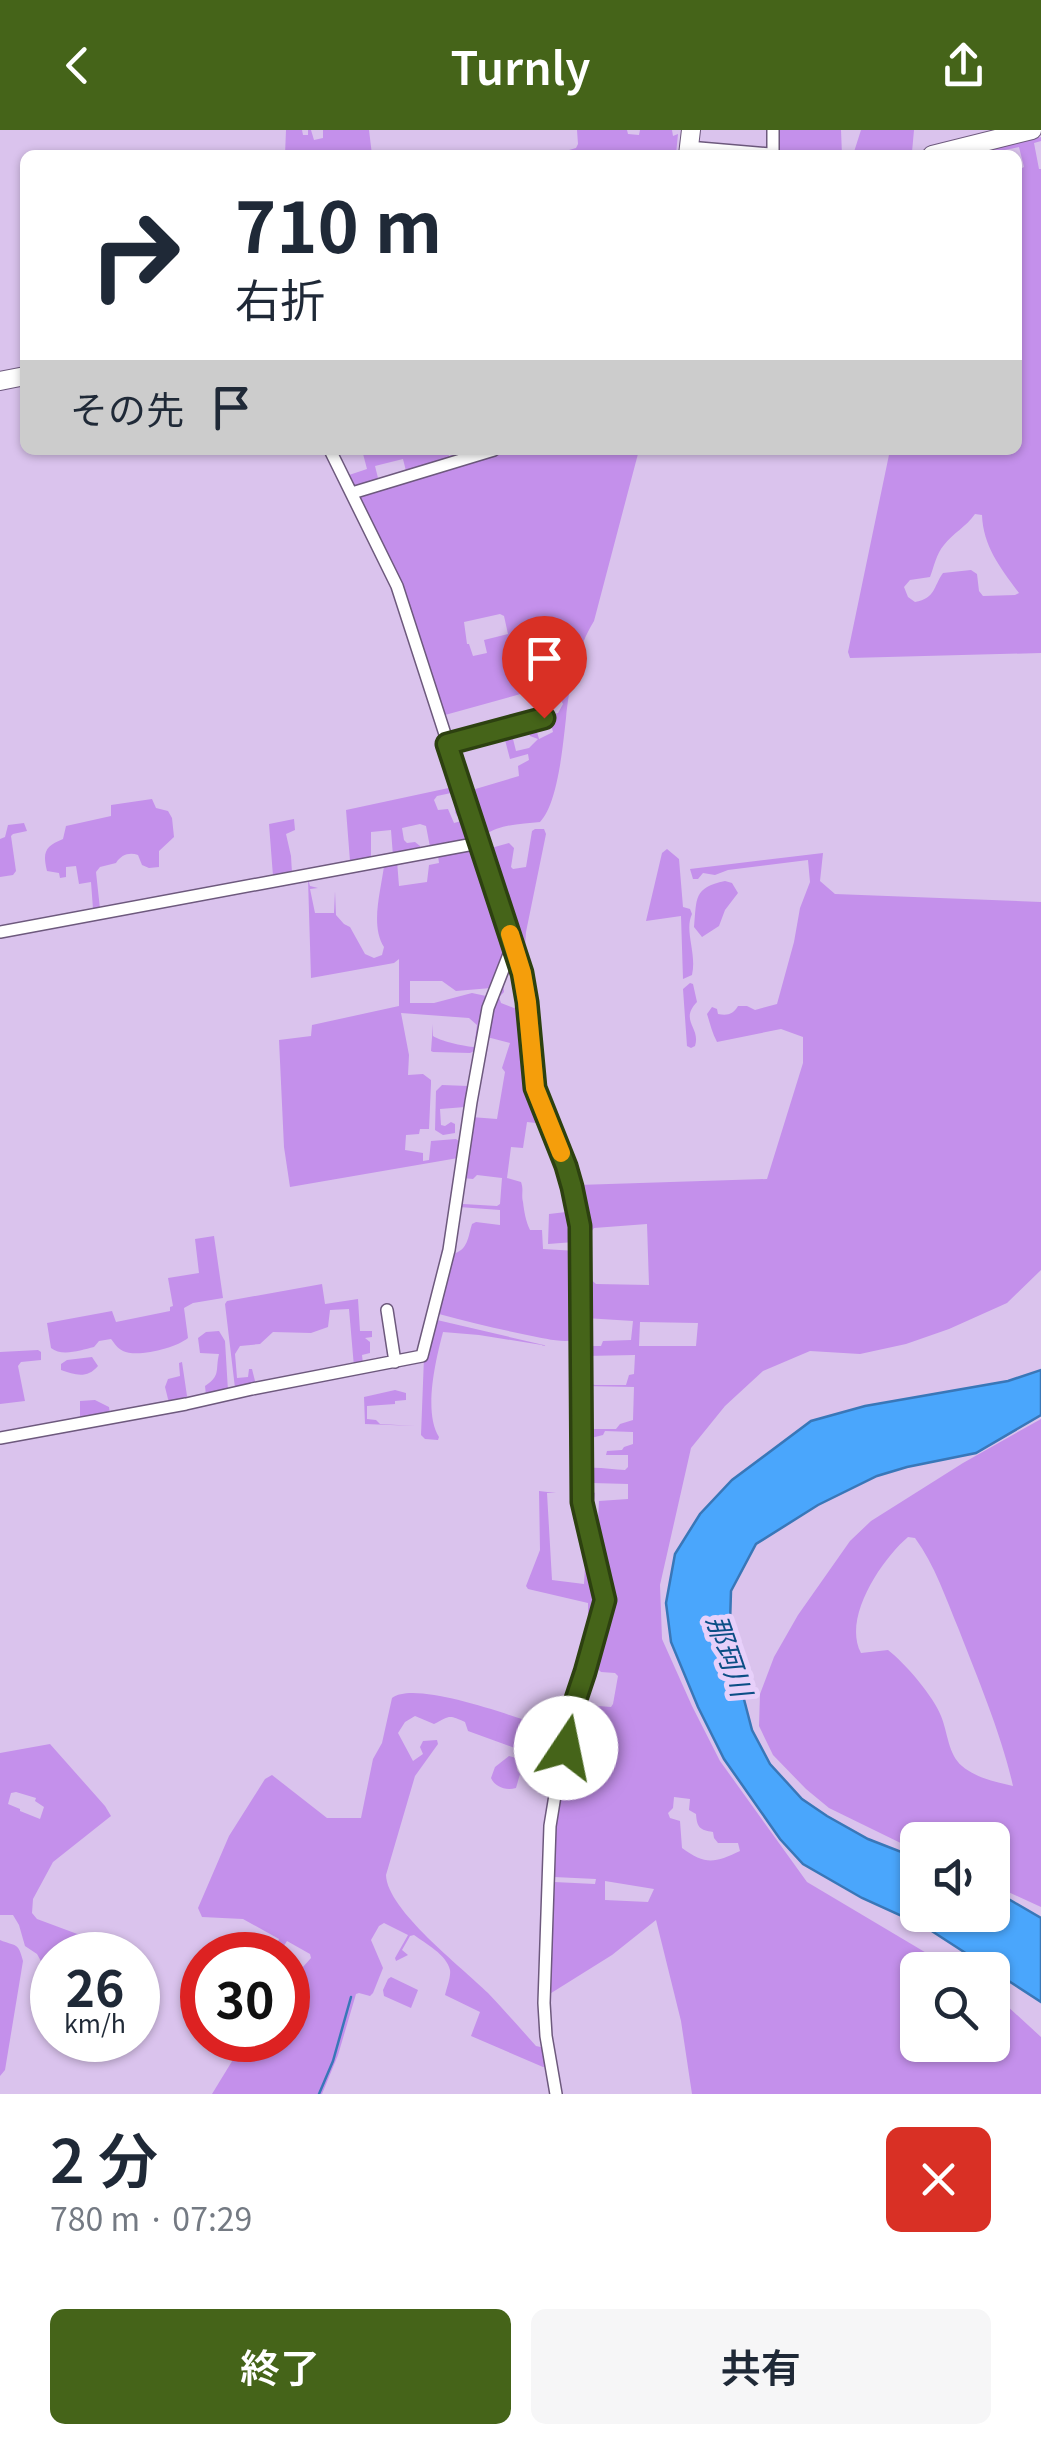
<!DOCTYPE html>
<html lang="ja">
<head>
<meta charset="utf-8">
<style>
  :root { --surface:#fff; --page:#f6f6f7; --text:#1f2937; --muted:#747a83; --accent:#456419 }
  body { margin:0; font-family:Georgia,"Noto Sans JP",serif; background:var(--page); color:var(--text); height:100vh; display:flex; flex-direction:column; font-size:38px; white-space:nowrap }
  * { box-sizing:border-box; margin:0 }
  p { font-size:32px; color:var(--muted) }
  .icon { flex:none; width:55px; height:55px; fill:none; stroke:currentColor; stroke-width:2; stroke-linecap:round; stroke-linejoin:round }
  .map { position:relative; height:1964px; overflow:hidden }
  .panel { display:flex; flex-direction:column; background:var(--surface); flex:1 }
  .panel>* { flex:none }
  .guide { position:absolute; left:20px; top:20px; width:1002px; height:305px; border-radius:15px; box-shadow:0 2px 8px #0004; background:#fff; color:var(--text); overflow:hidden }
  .buttons { position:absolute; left:900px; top:1692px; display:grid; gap:20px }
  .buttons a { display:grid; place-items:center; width:110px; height:110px; border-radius:15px; background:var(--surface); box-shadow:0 2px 8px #0004; font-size:50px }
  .speed { position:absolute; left:30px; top:1802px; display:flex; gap:20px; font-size:50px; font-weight:700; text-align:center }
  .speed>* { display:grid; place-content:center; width:130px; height:130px; border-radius:50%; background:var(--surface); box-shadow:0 2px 8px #0004; line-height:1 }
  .speed small { font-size:25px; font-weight:400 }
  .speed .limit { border:15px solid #d22; background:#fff; color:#111 }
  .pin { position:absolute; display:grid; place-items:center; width:85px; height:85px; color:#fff; margin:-102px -42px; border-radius:50% 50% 50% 0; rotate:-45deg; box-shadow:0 0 10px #0007 }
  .pin .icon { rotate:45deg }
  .me { position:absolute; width:110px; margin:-55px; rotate:11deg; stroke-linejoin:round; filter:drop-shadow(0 0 8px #0008) }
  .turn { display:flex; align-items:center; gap:35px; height:210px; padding:0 50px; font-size:45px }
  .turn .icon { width:130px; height:130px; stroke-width:2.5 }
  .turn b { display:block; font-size:70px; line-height:85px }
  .then { display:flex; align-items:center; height:95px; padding:0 50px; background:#0003; gap:20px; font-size:38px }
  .round { display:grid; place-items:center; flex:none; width:105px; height:105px; border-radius:15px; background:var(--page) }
  .headline { display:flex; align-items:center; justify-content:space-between; height:170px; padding:0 50px }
  h1 { font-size:60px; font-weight:600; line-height:75px }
  .cta { display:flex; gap:20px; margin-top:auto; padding:20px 50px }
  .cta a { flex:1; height:115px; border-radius:15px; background:var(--accent); color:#fff; font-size:40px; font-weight:600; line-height:115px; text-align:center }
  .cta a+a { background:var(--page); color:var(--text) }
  header { display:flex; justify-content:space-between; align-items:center; height:130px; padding:0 50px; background:var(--accent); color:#fff; font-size:45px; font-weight:600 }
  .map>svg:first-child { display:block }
</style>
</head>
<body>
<header><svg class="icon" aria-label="back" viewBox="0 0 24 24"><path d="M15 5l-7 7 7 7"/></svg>Turnly<svg class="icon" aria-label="share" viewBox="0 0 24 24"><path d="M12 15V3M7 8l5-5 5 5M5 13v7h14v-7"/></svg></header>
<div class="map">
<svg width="1041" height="1964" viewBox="0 0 1041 1964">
  <rect width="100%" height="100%" fill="#dac3ed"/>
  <path fill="#c490eb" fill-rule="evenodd" d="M 286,0 L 302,0 L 303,5 L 308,5 L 308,0 L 311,0 L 314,10 L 323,8 L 323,0 L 369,0 L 372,25 L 285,25 Z
    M 577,0 L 627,0 L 628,4 L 639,5 L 640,0 L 672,0 L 673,6 L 678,4 L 676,24 L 670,23 L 668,25 L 668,23 L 664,22 L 662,25 L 662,20 L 657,20 L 656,25 L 618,25 L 617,21 C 595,17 574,25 552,25 L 576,18 L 578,14 Z
    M 776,0 L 841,0 L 842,25 L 772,25 Z
    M 861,0 L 914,0 L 912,22 L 899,25 L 853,25 Z
    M 1041,7 L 1041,11 L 1034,13 L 1039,39 L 1041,39 L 1041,523 L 850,528 L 848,522 L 890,320 L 1018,320 L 1018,40 L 1024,37 L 1019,17 L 981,25 L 969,25 ZM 975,384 L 982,385 C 983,416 1001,439 1019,463 L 1015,465 L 983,466 L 979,461 L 977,444 L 971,440 L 943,443 C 933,457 936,468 915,472 L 908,467 L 904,457 L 910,450 L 930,447 C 934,437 936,424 944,415 C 953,403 966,397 975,384 Z
    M 362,320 L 404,320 L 406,324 L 420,320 L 447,320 L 449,326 L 464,320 L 639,320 L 594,491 C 577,518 569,557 566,588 C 563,614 558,674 540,692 C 522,694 500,694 485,705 L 487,717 L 491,718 L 509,713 L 514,718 L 511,737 L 513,739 L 526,737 L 532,701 L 535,699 L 544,699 L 546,704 L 526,802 L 524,834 L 518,839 L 497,846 L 491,858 L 456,861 L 442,851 L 410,851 L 410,873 L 434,873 L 472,863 L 486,866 L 488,869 L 477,912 L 475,910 L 477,895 L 469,888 L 401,883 L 409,925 L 408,945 L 423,944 L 431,950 L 431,954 L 429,999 L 420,999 L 419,1004 L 406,1005 L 405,1020 L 423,1023 L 423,1031 L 429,1030 L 431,1011 L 456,1009 L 460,1012 L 458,1028 L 290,1057 L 284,1017 L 279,910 L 311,906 L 312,895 L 399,876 L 399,829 L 394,833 L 311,848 L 308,749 L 310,756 L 318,758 L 310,759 L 315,783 L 334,783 L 335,761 L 336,785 L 344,794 L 350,797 L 365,824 L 374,828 L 382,825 L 384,817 C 370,796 381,760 384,736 L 397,731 L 399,756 L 427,752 L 429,735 L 439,733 L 437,718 L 430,717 L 426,696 L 420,694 L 402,698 L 404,710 L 407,713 L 415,712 L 420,716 L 421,721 L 393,726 L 391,700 L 371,702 L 371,728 L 350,731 L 346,680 L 458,656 L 462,663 L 519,646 L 518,636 L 529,630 L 528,624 L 510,629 L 505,610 L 509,609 L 509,602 L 511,601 L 516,621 L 529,618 L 538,609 L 530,606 L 528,596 L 535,595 L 539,609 L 553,602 L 550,590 L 531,587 L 530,581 L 543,577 L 550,585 L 558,583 L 563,574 L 558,564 L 544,563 L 542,558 L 445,585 L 442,584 L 357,367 L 406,341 L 403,329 L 375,336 L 379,352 L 357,359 L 351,356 L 346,346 L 367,339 ZM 500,484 L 504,486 L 508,504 L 484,510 L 487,523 L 473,526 L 469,514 L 467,514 L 464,492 ZM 451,663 L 455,665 L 457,673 L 455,682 L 457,686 L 470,683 L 472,688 L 454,693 L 448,679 L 438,680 L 434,670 L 437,666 Z
    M 152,669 L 156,678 L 168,681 L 172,688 L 174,707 L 159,721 L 159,737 L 149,738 L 142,735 L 138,725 C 129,722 121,725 116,733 L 100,737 L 96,742 L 100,779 L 93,779 L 91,752 L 79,754 L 76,736 L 66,737 L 66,747 L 60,748 L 59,743 L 47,741 C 42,721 46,716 63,709 L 66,696 L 111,686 L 111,675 Z
    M 294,689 L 295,700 L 286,704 L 291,726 L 292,743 L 273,746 L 269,694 Z
    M 24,693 L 27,701 L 13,704 L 11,706 L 16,741 L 13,745 L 0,747 L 0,709 L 5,707 L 8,695 Z
    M 667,719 L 679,729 L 683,777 L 690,779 L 692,784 C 684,801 697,823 692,845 L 683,849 L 681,786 L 646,791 L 662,723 Z
    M 823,723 L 820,751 L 835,764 L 1041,772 L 1041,1140 L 1007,1173 L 949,1199 L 906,1214 L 860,1224 L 810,1221 L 763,1241 L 725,1276 L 691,1318 L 660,1455 L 662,1509 L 692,1576 L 720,1631 L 807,1752 L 955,1840 L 918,1840 L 918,1915 L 992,1915 L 993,1863 L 1041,1907 L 1041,1964 L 692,1964 L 681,1891 L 656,1790 L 612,1825 L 548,1865 L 554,1752 L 595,1754 L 596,1749 L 554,1747 L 551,1654 L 534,1627 L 526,1622 L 468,1601 L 465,1592 C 448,1584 450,1586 434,1594 L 415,1586 L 405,1592 L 398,1603 L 413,1631 L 423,1624 L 420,1617 L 423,1611 L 437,1610 L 438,1614 L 415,1646 L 386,1745 C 387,1780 462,1837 488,1863 C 504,1880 520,1898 536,1916 L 545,1918 L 548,1936 L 543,1937 L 471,1906 L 480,1882 L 445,1865 C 447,1857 451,1847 450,1840 C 447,1825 425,1813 414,1805 L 410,1806 L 402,1820 L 408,1825 L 396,1831 L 395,1828 L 408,1805 L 384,1793 L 379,1796 L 371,1810 L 383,1838 L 373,1863 L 370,1866 L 359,1863 L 356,1864 L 338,1925 L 322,1964 L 212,1964 L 245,1910 L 288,1910 L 288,1851 L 291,1846 L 294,1847 L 311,1828 L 310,1824 L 287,1811 L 278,1825 L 272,1825 L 279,1809 L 243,1789 L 202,1787 L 198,1778 L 229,1706 L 265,1649 L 272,1645 L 327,1688 L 361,1688 L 373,1629 L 382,1613 L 392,1568 C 417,1549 524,1591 556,1600 L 566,1576 L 574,1574 L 611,1577 L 613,1574 L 618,1546 L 615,1543 L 601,1542 L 597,1538 L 588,1497 L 588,1473 L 528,1459 L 526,1456 L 540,1420 L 539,1361 L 556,1363 L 547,1363 L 552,1450 L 584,1454 L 585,1437 L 573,1376 L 591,1397 L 598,1391 L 599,1371 L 628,1369 L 628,1354 L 592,1353 L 591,1361 L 595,1363 L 594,1373 L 585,1375 L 585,1342 L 588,1338 C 600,1337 613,1340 625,1340 L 628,1337 L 628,1325 L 606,1325 L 607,1321 L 622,1320 L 624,1317 L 633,1314 L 633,1302 L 605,1301 L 603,1305 L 587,1309 L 585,1306 L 585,1299 L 616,1299 L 620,1294 L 633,1290 L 634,1257 L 586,1256 L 586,1253 L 595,1255 L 626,1255 L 629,1245 L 634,1244 L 635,1225 L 585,1226 L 585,1216 L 601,1216 L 603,1211 L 631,1210 L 633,1191 L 585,1188 L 585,1151 L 588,1147 L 596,1154 L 649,1155 L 647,1094 L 594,1098 L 587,1107 L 589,1130 L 587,1130 L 576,1062 L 578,1055 L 767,1049 L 803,933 L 803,907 L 781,899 L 717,912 C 712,903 710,893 707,884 L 712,877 L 717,879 L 718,884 C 728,886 733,884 738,876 L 747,876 L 755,880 L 777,874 L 794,812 L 800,778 L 810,752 L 808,730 L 728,740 L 715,745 L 703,743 L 698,749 L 693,749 L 690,739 ZM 640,1192 L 698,1193 L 696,1216 L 639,1216 ZM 674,1667 L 690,1669 L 689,1680 L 696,1684 C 697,1698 700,1700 713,1702 L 714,1708 L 718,1713 L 738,1713 L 740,1721 C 715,1733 705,1735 682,1718 L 680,1691 L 670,1688 L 668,1683 L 673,1678 ZM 605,1751 L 654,1759 L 648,1772 L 605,1770 Z
    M 725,751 L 732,753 L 738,763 L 725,780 L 719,796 L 702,807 L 694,797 C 697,768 693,758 725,751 Z
    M 503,849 L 504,862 L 499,867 L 501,873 L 514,878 L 523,873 L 545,994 L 527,992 L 523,1018 L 511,1017 L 507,1048 L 521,1052 C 524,1060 521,1064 523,1072 C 524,1081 526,1092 530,1100 L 542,1100 L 543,1119 L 577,1121 L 576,1210 C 559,1213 544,1208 527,1205 C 498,1199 469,1192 439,1184 L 438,1180 L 453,1124 C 468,1120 468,1107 472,1094 L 476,1092 L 500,1095 L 500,1080 L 459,1077 L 460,1069 L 463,1069 L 463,1074 L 497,1076 L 500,1074 L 502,1048 L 477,1045 L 473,1049 L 463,1048 L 471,987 L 497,989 L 505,942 L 502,938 L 510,913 L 487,907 L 493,874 Z
    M 690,853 L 693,854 L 697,872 C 679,891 701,897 695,916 L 691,918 L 687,916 L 683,859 Z
    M 433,894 L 433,906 C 440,911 463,916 473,917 L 475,916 L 477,920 L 470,923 L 433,922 L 431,921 Z
    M 442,955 L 468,956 L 469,958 L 465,977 L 440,979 L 441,995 L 445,996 L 451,992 L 455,994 L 455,1003 L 443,1005 L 435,1000 L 436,961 Z
    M 575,1081 L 574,1112 L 548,1114 L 549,1084 Z
    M 214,1106 L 223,1168 L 193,1173 L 184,1178 L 188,1208 C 176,1218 137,1228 123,1221 C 117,1218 115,1214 111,1209 L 99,1211 L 94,1217 C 81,1220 62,1227 51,1218 L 47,1193 L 112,1181 L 116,1192 L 170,1181 L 170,1177 L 173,1176 L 168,1148 L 199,1143 L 195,1109 Z
    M 322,1154 L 325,1174 L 358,1169 L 360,1201 L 372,1201 L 372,1207 L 365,1208 L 370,1212 L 370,1223 L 362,1225 L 363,1234 L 354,1237 L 349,1179 L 330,1180 L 328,1197 L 311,1203 L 273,1202 L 260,1214 L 240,1216 L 235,1224 L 237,1248 L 248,1247 L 249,1239 L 252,1239 L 255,1251 L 253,1256 L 235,1258 L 225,1174 L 227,1171 Z
    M 437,1190 L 548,1216 L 479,1205 L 443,1202 C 436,1229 423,1282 439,1307 L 438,1310 L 425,1309 L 421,1305 L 424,1227 L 434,1191 Z
    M 219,1201 L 225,1211 L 228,1261 L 206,1265 L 205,1256 C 221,1245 215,1241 219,1224 L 200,1223 L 198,1208 L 206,1202 Z
    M 38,1220 L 41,1222 L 41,1230 L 21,1232 L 18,1236 L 25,1271 L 0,1274 L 0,1222 Z
    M 92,1227 L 98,1236 C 87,1249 75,1245 61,1240 L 61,1234 L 67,1230 Z
    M 182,1232 L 187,1266 L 185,1270 L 169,1273 L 165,1257 L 168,1249 L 180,1246 L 179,1233 Z
    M 395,1260 L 406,1263 L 406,1270 L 395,1271 L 395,1274 L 367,1276 L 367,1289 L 376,1290 L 380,1294 L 416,1296 L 365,1294 L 364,1267 Z
    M 95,1270 L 109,1277 L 110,1284 L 80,1288 L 80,1271 Z
    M 1041,1289 L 1041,1777 L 993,1755 L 992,1710 L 918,1710 L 917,1721 L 829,1678 L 806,1659 L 773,1625 L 759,1596 L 760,1564 L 774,1527 L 798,1485 L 850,1411 L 871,1391 L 963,1333 ZM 908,1407 L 915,1408 C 935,1435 946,1469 959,1500 C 978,1549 1002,1606 1013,1656 C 996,1652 976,1648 962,1636 C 948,1624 948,1603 941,1586 C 934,1567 905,1533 888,1520 L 861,1523 C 842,1488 882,1429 908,1407 Z
    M 50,1614 L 105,1676 L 111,1686 L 53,1732 L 33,1769 L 32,1783 L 37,1789 L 80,1805 L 92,1823 L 77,1825 L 61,1819 L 56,1825 L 52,1825 L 52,1836 L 42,1833 L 37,1824 L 25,1816 L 19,1795 L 13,1785 L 0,1785 L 0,1623 ZM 16,1662 L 36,1668 L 35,1671 L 44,1677 L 40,1689 L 20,1681 L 20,1679 L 8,1674 L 11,1663 Z
    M 509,1626 L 516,1628 L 517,1640 L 520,1644 L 516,1658 C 506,1661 495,1657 491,1648 L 495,1637 Z
    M 0,1810 C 16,1817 18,1811 23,1831 L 5,1940 L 0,1946 Z
    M 391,1847 L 418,1860 L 411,1878 L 384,1866 L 383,1860 L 388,1849 Z"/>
  <path fill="#4aa6fc" stroke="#3977b8" stroke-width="2.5" d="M 1041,1240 L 1041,1285 L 976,1323 L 907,1337 L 877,1346 L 818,1375 L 756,1414 L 731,1461 L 730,1493 L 740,1554 L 752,1600 L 770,1634 L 802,1669 L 827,1686 L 868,1709 L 917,1728 L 918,1785 L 992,1785 L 993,1760 L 1041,1788 L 1041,1872 L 924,1796 L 862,1768 L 803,1734 L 780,1709 L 724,1629 L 698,1577 L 671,1512 L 666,1473 L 675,1424 L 700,1384 L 732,1350 L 811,1291 L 865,1276 L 1008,1251 Z"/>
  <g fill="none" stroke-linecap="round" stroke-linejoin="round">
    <path stroke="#3977b8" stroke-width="2.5" d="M 319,1964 L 333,1931 L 351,1867"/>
    <g stroke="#6d597d" stroke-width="14">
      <path id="street" d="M 688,17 L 770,24 L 773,22 L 773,0
        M 330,320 L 397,456 L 513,814 L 527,872 L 535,958 L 566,1036 L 572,1057 L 579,1096 L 582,1372 L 605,1470 L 585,1541 L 570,1587 L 566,1618 L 558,1647 L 550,1696 L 544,1873 L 546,1906 L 556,1964
        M 352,363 L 494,320
        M 447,615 L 545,588
        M 0,802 L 479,713
        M 387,1180 L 395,1232
        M 0,1308 L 186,1274 L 252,1259 L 422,1226 L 449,1120 L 471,972 L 488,878 L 513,814"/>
    </g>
    <g stroke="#6d597d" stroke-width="20">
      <path id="secondary" d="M 688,25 L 691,0
        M 932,25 L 1032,0
        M 0,251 L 25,246"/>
    </g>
    <use href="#street" stroke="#fff" stroke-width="11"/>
    <use href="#secondary" stroke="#fff" stroke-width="18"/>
  </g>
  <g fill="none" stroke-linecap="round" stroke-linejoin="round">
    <g stroke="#2d4110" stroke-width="25">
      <path id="route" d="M 544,588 L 447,614 L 522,843 L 527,872 L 535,958 L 566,1036 L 572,1057 L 580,1096 L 582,1372 L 605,1470 L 585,1542 L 570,1587 L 566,1618"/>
    </g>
    <use href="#route" stroke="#456419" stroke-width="18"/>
    <path stroke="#f59e0b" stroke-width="18" d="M 510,804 L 522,843 L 527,872 L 535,958 L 561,1023"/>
  </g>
  <g text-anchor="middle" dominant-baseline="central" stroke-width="10" stroke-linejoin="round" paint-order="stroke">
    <g font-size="28" font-style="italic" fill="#0b4e85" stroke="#e7d0fa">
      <text transform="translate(731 1525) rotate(71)">那珂川</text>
    </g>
  </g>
</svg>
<div class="buttons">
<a><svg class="icon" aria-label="sound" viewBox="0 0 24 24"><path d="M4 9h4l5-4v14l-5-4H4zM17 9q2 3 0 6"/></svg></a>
<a><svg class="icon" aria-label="search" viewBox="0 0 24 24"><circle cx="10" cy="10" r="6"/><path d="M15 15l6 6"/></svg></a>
</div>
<div class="speed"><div>26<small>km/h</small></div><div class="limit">30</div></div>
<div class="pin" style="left:544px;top:588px;background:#d93025"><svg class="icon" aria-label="arrive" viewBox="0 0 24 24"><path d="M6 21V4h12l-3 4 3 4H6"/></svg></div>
<svg class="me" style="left:566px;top:1618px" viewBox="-20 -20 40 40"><circle r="19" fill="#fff"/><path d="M0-13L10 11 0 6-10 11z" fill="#456419"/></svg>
<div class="guide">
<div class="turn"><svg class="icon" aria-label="right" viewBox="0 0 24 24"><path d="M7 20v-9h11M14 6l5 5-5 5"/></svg><div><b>710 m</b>右折</div></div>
<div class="then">その先<svg class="icon" aria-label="arrive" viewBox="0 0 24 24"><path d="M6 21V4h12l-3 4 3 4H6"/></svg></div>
</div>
</div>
<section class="panel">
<div class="headline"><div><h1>2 分</h1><p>780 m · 07:29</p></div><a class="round" style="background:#d93025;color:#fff"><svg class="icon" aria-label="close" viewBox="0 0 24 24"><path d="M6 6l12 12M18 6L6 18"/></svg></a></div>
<div class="cta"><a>終了</a><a>共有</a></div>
</section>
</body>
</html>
